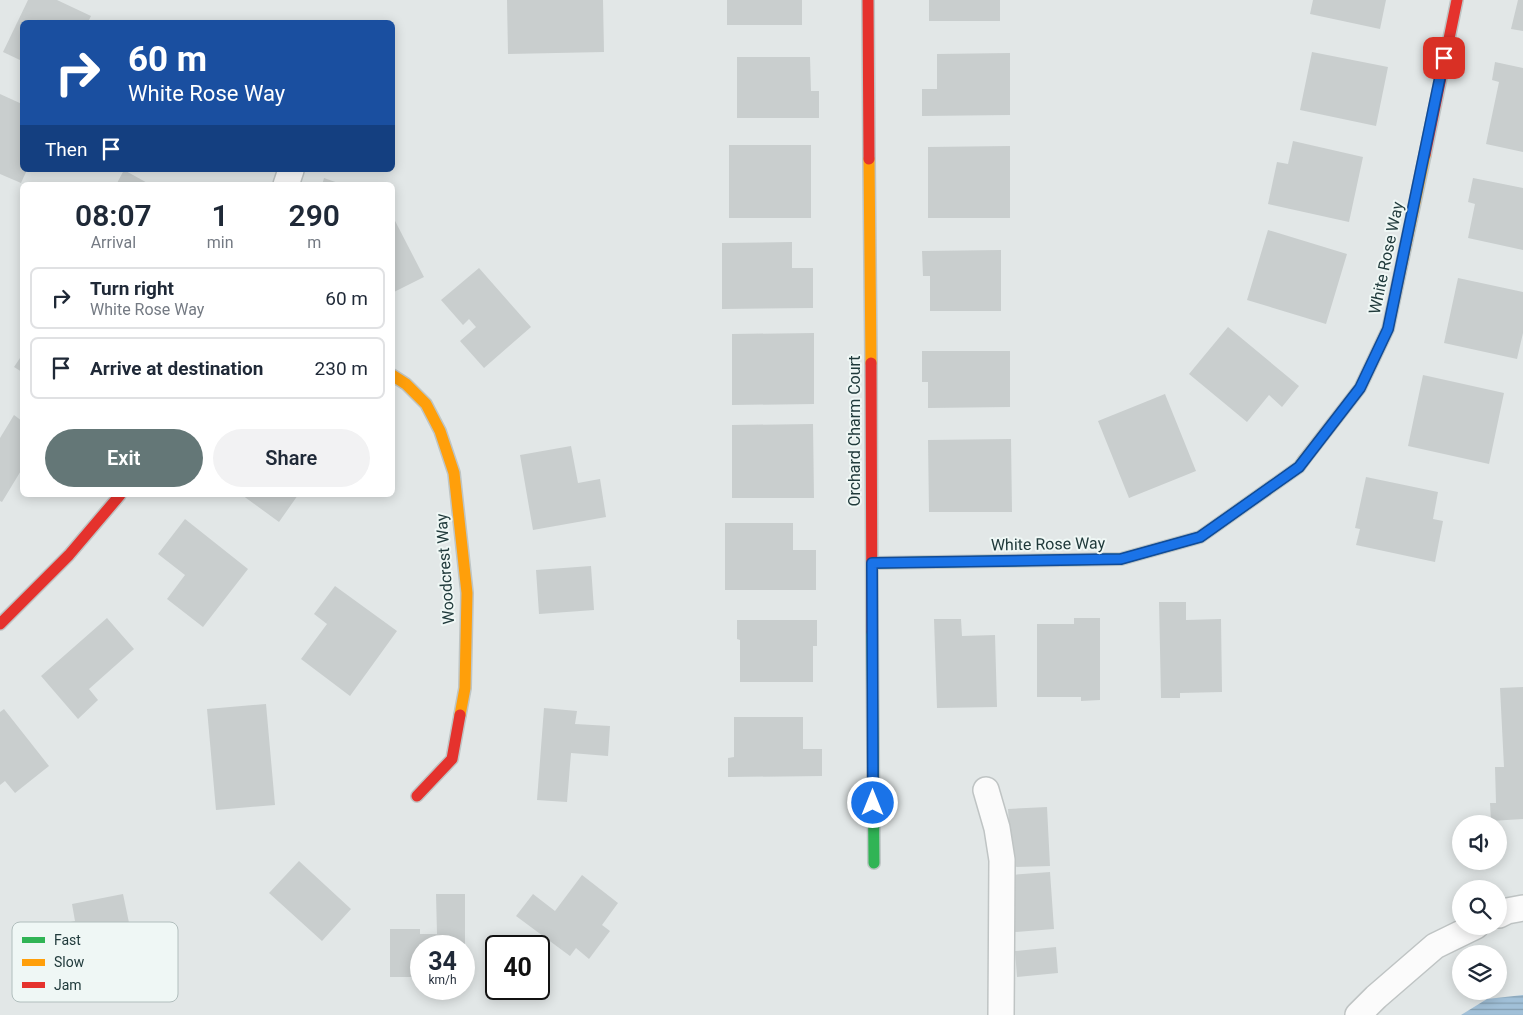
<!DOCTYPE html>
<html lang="en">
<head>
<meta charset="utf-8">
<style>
  :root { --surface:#fff; --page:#f2f2f3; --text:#1f2937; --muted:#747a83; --line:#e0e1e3; --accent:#647777 }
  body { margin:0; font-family:Roboto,sans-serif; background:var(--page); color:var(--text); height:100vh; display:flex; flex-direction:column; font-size:19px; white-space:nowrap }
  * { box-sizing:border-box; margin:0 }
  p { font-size:16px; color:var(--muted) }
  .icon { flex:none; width:28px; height:28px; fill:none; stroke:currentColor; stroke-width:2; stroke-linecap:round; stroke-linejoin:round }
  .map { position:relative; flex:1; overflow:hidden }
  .drawer { position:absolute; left:20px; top:182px; width:375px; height:315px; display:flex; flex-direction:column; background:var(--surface); border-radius:8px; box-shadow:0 2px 12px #0003 }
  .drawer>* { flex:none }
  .top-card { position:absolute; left:20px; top:20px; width:375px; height:152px; border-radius:8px; box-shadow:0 2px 12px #0003; background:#1a4fa0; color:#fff; overflow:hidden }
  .fabs { position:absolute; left:1452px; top:815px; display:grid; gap:10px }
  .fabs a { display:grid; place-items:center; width:55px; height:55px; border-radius:50%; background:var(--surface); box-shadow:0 2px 12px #0003; font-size:25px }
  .speed { position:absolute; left:410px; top:935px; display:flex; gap:10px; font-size:25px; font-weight:700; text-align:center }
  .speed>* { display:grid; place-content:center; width:65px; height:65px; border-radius:50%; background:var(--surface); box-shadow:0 2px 12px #0003; line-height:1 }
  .speed small { font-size:12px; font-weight:400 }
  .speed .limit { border:2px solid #111; border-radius:8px; background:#fff; color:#111 }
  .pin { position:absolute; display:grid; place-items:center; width:42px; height:42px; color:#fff; margin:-21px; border-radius:10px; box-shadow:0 2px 8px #0006 }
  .me { position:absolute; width:55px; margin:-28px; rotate:0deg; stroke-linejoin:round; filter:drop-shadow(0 0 4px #0008) }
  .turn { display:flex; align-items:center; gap:18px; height:105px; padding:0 25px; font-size:22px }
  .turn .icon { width:65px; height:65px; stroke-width:2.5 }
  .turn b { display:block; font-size:35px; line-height:42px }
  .then { display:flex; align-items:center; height:48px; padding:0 25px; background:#0003; gap:10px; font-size:19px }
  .eta { display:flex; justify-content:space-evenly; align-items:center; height:85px; text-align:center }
  .eta b { font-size:30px; font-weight:600; line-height:35px }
  .primary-button { display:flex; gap:10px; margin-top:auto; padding:10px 25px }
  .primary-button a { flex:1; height:58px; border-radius:30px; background:var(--accent); color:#fff; font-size:20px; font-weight:600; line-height:58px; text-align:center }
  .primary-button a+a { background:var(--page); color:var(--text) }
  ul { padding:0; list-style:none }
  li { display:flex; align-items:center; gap:15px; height:62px; margin:0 10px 8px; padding:0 15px; border:2px solid var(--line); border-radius:8px }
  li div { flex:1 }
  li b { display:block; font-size:19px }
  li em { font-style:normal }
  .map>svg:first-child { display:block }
</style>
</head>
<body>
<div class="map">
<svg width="1523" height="1015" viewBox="0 0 1523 1015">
  <defs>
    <pattern id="water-rules" width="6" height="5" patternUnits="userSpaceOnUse" patternTransform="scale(1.25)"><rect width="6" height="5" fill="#a1c0d8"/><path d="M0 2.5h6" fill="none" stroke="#839db0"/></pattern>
  </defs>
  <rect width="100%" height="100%" fill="#e2e7e7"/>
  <path fill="url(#water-rules)" d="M 1523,995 L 1523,1015 L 1461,1015 L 1487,999 Z"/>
  <path fill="#c9cece" d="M 28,0 L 57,0 L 91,16 L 88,22 L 22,22 L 22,61 L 3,52 Z
    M 507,0 L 603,0 L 604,52 L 508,54 Z
    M 727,0 L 802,0 L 802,25 L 727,25 Z
    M 929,0 L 1000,0 L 1000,21 L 929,21 Z
    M 1313,0 L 1386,0 L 1380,29 L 1310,14 Z
    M 1518,0 L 1523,0 L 1523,31 L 1511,29 Z
    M 1312,52 L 1388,67 L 1376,126 L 1300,110 Z
    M 1010,53 L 1010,115 L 922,116 L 922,89 L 937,89 L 937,54 Z
    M 737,57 L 810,57 L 811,91 L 819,91 L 819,118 L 737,118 Z
    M 1495,62 L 1523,68 L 1523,152 L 1486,144 L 1499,82 L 1492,80 Z
    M 0,94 L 22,104 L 22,170 L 27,170 L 21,183 L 0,174 Z
    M 1293,141 L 1363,157 L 1349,222 L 1268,204 L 1277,162 L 1288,164 Z
    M 729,145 L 811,145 L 811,218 L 729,218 Z
    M 1010,146 L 1010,218 L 928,218 L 928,147 Z
    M 124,170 L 151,185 L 116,185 Z
    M 324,178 L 344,185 L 322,185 Z
    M 1473,178 L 1523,188 L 1523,250 L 1468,238 L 1475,204 L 1468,202 Z
    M 392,215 L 424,277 L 392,293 Z
    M 1268,230 L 1347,254 L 1326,324 L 1247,300 Z
    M 792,242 L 792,268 L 813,268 L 813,308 L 722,309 L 722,243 Z
    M 1001,250 L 1001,311 L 930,311 L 930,276 L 923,276 L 922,251 Z
    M 479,268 L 531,327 L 484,368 L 460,341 L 476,327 L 469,319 L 463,325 L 441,300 Z
    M 1458,278 L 1523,292 L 1523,333 L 1517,359 L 1444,343 Z
    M 1228,327 L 1299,386 L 1282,407 L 1269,395 L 1247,422 L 1189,374 Z
    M 814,333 L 814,404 L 732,405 L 732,334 Z
    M 922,351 L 1010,351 L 1010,407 L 928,408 L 928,382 L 922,382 Z
    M 22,355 L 22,372 L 14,367 Z
    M 1423,375 L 1504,393 L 1489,464 L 1408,446 Z
    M 1165,394 L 1196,471 L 1129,498 L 1098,421 Z
    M 14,415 L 22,421 L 22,469 L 2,502 L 0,501 L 0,438 Z
    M 813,424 L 814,498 L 732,498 L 732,425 Z
    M 1011,439 L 1012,512 L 929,512 L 928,440 Z
    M 571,446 L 578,483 L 600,479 L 606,517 L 533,530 L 520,455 Z
    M 1366,477 L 1438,492 L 1433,519 L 1443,521 L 1435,562 L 1356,545 L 1360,529 L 1355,528 Z
    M 242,495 L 298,495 L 279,522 Z
    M 185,519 L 248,569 L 203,627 L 167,599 L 185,575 L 158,554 Z
    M 725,523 L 793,523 L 793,550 L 816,550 L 816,590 L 725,590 Z
    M 591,566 L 594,610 L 539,614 L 536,570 Z
    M 335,586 L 397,631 L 350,696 L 301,659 L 327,624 L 314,614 Z
    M 1159,602 L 1186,602 L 1186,620 L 1221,619 L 1222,692 L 1180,693 L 1180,698 L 1161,698 Z
    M 107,618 L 134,649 L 89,689 L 98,700 L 78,719 L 41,676 Z
    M 1074,618 L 1100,618 L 1100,700 L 1081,701 L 1081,697 L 1037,697 L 1037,624 L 1074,624 Z
    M 934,619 L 961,619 L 962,636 L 995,635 L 997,707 L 937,708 Z
    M 737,620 L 817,620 L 817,646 L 813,646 L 813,682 L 740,682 L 740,640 L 737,639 Z
    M 1523,687 L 1523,819 L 1491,821 L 1490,803 L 1496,803 L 1495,767 L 1504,767 L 1500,688 Z
    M 266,704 L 275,805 L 216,810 L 207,709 Z
    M 544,708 L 577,711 L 575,724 L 610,726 L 608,756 L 571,753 L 567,802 L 537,800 Z
    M 4,709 L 49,766 L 15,793 L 5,781 L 0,785 L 0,712 Z
    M 734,717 L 803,717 L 803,749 L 822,749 L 822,776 L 728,777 L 728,758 L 734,757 Z
    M 1047,807 L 1050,866 L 1012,867 L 1008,809 Z
    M 299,861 L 351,909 L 322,941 L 269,893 Z
    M 1050,872 L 1054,929 L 1015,932 L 1011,875 Z
    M 582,875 L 618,903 L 602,925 L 610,931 L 589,959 L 576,948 L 570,956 L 516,916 L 533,894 L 555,911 Z
    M 123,894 L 143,990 L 104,998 L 98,966 L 85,969 L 84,962 L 46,970 L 37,929 L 75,921 L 72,904 Z
    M 436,894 L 465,894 L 465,946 L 421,946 L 421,977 L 390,977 L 390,929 L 420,929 L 420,934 L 437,934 Z
    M 1056,947 L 1058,973 L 1017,977 L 1015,951 Z"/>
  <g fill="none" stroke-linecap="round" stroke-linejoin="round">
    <g stroke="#bfc4c4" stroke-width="28">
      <path id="street" d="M 286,185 L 291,170
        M 986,790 L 997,828 L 1002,860 L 1001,1015
        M 1499,915 L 1507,911 L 1523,908
        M 1358,1015 L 1376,997 L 1435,946 L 1476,926"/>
    </g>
    <g stroke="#bec5c5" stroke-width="14">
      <path id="fast" d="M 872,563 L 1121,559 L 1200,537 L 1299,467 L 1304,460
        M 872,632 L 874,863"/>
    </g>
    <g stroke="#bec5c5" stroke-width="14">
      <path id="slow" d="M 869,159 L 871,363
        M 392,375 L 406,384 L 426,404 L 440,431 L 454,473 L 467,593 L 465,688 L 460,715
        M 1304,460 L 1360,388 L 1388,329 L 1425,155"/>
    </g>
    <g stroke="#bec5c5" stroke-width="14">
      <path id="jam" d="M 868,0 L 869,159
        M 1425,155 L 1457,0
        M 871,363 L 872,632
        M 0,624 L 69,555 L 120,495
        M 417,796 L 452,759 L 460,715"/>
    </g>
    <use href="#street" stroke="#fbfbfb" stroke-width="25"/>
    <use href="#fast" stroke="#30b455" stroke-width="11"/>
    <use href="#slow" stroke="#ff9f0a" stroke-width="11"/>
    <use href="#jam" stroke="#e5322d" stroke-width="11"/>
  </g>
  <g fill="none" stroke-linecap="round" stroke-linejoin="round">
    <g stroke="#114b97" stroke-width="12">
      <path id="route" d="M 873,803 L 872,563 L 1121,559 L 1200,537 L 1299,467 L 1360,388 L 1388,329 L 1444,58"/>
    </g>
    <use href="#route" stroke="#1a73e8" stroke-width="9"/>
  </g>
  <g text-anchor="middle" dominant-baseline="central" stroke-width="4" stroke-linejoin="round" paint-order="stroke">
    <g font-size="16" fill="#203a3b" stroke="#eff7f5">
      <text transform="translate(1386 258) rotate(-78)">White Rose Way</text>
      <text transform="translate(854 431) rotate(-90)">Orchard Charm Court</text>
      <text transform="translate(1048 544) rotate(-1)">White Rose Way</text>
      <text transform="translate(445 569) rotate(-94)">Woodcrest Way</text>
    </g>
  </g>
  <rect x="12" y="922" width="166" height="80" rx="8" fill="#eff7f5" stroke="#b1bebd" stroke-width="1"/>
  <rect x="22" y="937" width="23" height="6" fill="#30b455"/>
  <rect x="22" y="959" width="23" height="7" fill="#ff9f0a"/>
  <rect x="22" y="982" width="23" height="6" fill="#e5322d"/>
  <g font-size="14" fill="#203a3b">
    <text x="54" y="945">Fast</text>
    <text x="54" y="967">Slow</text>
    <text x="54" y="990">Jam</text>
  </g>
</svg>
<div class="fabs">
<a><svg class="icon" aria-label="sound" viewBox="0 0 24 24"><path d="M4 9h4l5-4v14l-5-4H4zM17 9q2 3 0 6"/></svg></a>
<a><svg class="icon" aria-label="search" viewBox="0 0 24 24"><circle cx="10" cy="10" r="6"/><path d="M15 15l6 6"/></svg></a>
<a><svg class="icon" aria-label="layers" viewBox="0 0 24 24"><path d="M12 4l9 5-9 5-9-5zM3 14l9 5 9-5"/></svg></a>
</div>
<div class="speed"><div>34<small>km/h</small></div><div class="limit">40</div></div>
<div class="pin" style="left:1444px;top:58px;background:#d93025"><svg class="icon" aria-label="arrive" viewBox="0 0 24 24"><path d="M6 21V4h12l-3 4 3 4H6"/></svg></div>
<svg class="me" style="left:873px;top:803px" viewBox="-20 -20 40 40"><circle r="17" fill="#1a73e8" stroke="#fff" stroke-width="3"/><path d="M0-11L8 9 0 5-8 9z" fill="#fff"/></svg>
<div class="top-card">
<div class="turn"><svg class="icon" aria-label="right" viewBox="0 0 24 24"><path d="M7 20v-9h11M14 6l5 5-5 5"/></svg><div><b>60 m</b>White Rose Way</div></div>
<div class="then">Then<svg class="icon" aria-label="arrive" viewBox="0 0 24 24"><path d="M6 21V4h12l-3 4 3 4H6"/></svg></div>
</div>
<section class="drawer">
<div class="eta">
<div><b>08:07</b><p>Arrival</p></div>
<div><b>1</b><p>min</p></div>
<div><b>290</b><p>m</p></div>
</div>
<ul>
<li><svg class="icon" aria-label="right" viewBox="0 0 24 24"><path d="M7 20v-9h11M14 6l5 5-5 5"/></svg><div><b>Turn right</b><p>White Rose Way</p></div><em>60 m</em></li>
<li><svg class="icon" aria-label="arrive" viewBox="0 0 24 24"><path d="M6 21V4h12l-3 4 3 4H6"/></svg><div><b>Arrive at destination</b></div><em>230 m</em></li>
</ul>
<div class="primary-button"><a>Exit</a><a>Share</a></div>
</section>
</div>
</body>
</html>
